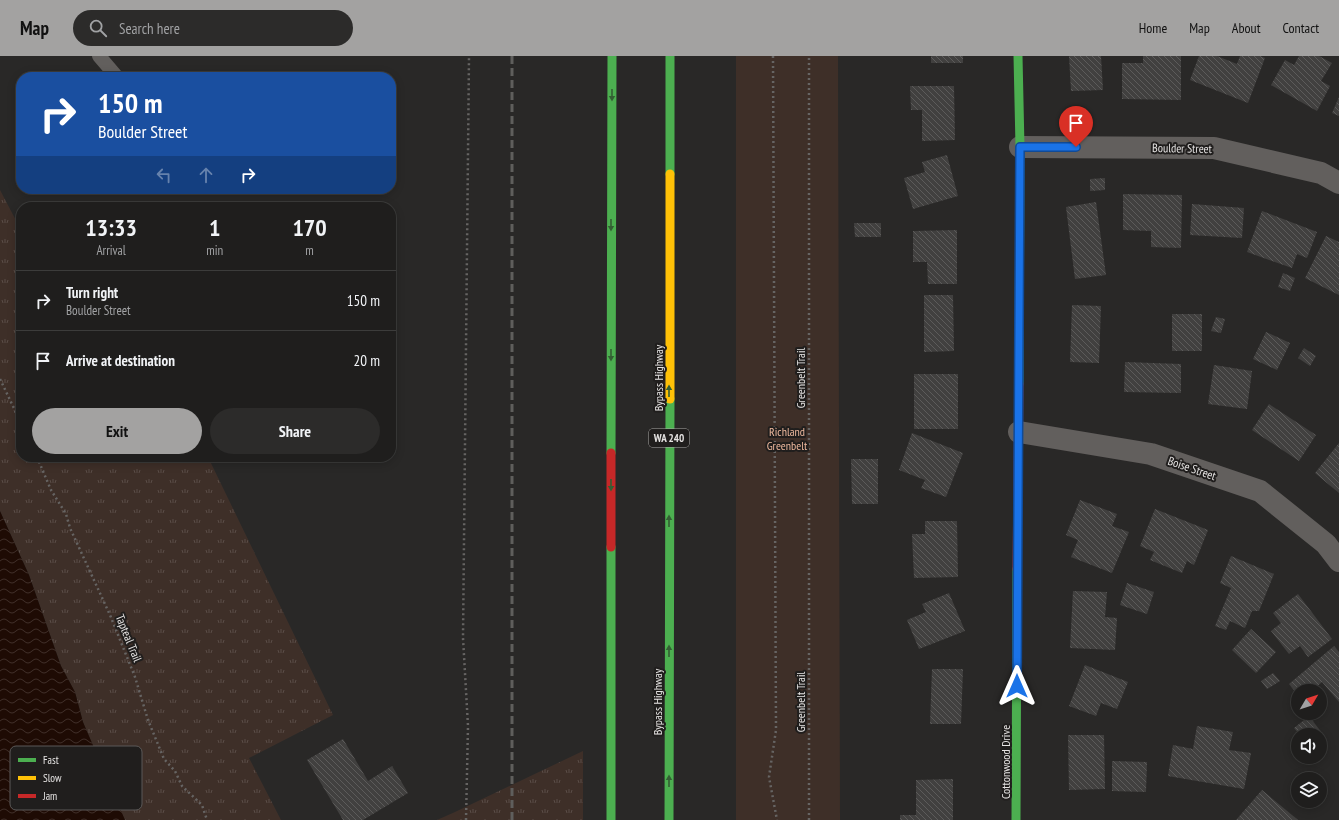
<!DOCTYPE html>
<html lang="en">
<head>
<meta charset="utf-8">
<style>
  :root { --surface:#1f1e1d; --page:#2c2b2a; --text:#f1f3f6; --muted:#a1a2a4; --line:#3c3c3b; --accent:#a3a2a1 }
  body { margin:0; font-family:"PT Sans Narrow",sans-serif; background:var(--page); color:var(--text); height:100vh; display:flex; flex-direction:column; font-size:15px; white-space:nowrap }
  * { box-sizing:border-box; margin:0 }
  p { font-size:13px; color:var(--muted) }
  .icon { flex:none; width:22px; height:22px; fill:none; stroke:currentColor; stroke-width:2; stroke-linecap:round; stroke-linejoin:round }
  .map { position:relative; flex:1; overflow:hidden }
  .details { position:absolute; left:16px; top:146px; width:380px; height:260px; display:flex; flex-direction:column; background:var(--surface); border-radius:16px; box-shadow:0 2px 10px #0003,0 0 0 1px var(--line) }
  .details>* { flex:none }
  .hud { position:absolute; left:16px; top:16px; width:380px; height:122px; border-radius:16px; box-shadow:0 2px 10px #0003,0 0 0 1px var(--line); background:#1a4fa0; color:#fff; overflow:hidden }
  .needle { width:26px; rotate:51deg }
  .fabs { position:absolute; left:1291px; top:628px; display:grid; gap:8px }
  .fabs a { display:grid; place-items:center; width:36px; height:36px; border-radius:50%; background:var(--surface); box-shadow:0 2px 10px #0003,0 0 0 1px var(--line); font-size:20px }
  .pin { position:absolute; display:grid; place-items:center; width:34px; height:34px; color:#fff; margin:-41px -17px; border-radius:50% 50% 50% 0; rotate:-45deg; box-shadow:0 0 4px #0007 }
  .pin .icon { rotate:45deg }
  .me { position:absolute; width:44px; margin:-22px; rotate:0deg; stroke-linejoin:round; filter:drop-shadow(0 0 3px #0008) }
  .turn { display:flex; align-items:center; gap:14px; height:84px; padding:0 16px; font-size:18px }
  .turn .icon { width:52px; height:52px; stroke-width:2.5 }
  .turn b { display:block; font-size:28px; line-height:34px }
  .lanes { display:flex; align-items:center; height:38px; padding:0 16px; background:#0003; justify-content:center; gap:20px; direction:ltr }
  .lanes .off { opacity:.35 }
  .eta { display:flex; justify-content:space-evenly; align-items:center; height:68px; text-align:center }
  .eta b { font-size:24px; font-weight:600; line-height:28px }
  .button { display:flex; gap:8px; margin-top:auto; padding:8px 16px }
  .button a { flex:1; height:46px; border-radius:24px; background:var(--accent); color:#111; font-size:16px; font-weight:600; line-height:46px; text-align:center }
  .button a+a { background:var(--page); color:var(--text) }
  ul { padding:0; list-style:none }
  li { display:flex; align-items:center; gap:12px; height:60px; padding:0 16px; border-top:1px solid var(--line) }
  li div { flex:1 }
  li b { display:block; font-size:15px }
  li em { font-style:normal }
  header { display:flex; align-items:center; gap:24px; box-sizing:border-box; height:56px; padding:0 20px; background:var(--accent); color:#111 }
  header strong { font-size:19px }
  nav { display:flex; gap:22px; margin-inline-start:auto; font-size:14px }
  .search { width:280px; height:36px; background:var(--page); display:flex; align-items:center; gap:10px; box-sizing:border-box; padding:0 14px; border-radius:22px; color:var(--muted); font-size:15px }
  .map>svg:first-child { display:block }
</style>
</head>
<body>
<header>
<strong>Map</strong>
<div class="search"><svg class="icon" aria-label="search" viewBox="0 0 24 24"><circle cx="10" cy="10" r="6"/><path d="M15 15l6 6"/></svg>Search here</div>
<nav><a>Home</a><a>Map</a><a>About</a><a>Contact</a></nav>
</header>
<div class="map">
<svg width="1339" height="764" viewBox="0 0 1339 764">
  <defs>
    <pattern id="grass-tufts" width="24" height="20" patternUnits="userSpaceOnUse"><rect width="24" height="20" fill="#3e2f28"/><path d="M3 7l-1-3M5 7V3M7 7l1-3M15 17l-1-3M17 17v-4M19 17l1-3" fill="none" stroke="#5a4d47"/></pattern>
    <pattern id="water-waves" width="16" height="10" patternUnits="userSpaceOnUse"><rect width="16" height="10" fill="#1e0b04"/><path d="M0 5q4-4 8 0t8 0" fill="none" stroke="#3f2e28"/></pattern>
    <pattern id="building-back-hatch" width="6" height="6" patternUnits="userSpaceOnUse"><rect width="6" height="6" fill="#41403f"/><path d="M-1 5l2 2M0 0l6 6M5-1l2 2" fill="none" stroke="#5c5b5a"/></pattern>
  </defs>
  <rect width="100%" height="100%" fill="#292827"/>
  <path fill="url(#grass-tufts)" d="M 0,134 L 21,174 L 21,401 L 208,401 L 333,659 L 249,702 L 281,764 L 125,764 L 121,756 L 83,666 L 75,636 L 61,610 L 29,519 L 0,455 Z
    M 583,695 L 583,764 L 437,764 L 455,756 Z"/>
  <path fill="#3e2f28" d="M 736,0 L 838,0 L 840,764 L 736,764 Z"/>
  <path fill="url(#water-waves)" d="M 0,455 L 29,519 L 61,610 L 75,636 L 83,666 L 125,764 L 0,764 Z"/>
  <path fill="url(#building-back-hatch)" d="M 931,0 L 963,0 L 963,7 L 931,7 Z
    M 1069,0 L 1101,0 L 1103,34 L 1071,35 Z
    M 1143,0 L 1181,0 L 1181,44 L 1122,43 L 1122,7 L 1143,7 Z
    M 1199,0 L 1217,0 L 1237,8 L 1240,0 L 1260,0 L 1265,2 L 1248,47 L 1190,24 Z
    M 1299,0 L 1319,0 L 1332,7 L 1321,25 L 1330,30 L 1317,55 L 1271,29 L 1285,4 L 1294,9 Z
    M 910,30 L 954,30 L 955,84 L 922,85 L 922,54 L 911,54 Z
    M 1339,41 L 1339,60 L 1332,57 Z
    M 947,99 L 958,140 L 913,153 L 904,122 L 925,116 L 922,106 Z
    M 1105,122 L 1105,134 L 1090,135 L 1090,123 Z
    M 1123,138 L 1182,139 L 1181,192 L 1151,191 L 1151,175 L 1123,174 Z
    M 1096,146 L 1106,219 L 1075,223 L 1066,151 Z
    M 1192,148 L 1244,152 L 1242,182 L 1190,179 Z
    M 1262,155 L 1317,176 L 1307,202 L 1297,198 L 1292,212 L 1247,196 Z
    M 854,167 L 881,167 L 881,181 L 855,181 Z
    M 957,174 L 957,228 L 928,228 L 927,206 L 913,206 L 913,175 Z
    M 1326,180 L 1339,186 L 1339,239 L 1305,222 Z
    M 1283,217 L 1295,222 L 1290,235 L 1278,231 Z
    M 924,239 L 953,239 L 954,295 L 924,296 Z
    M 1072,249 L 1101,250 L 1099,307 L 1070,306 Z
    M 1172,258 L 1202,258 L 1202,295 L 1172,295 Z
    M 1216,261 L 1225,263 L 1221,277 L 1211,275 Z
    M 1266,276 L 1290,287 L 1277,314 L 1253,303 Z
    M 1304,292 L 1316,300 L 1310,310 L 1298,302 Z
    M 1125,306 L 1181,308 L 1181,337 L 1124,336 Z
    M 1214,309 L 1252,315 L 1247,353 L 1208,348 Z
    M 914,318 L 958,318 L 958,373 L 914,373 Z
    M 1269,348 L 1316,379 L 1299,405 L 1252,374 Z
    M 912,377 L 963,397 L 946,441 L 921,432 L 925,424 L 899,414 Z
    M 1339,387 L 1339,437 L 1315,417 Z
    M 851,403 L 878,403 L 878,448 L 852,448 Z
    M 1080,444 L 1117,458 L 1112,470 L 1129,476 L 1112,517 L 1071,501 L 1078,484 L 1066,479 Z
    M 1155,453 L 1208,474 L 1194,509 L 1187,505 L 1182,517 L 1150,504 L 1154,496 L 1140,490 Z
    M 925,465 L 957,465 L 958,521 L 914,522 L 912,478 L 925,478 Z
    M 1231,500 L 1274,518 L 1259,555 L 1252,555 L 1245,572 L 1230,565 L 1226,574 L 1215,570 L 1231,532 L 1220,527 Z
    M 1127,527 L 1154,536 L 1147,558 L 1120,549 Z
    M 1073,535 L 1107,536 L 1105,561 L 1117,562 L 1115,594 L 1070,592 Z
    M 949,537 L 965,575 L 919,593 L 907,564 L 926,556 L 922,548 Z
    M 1298,538 L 1332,583 L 1308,601 L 1300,590 L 1289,598 L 1271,575 L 1281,567 L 1273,557 Z
    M 1251,573 L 1276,596 L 1256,617 L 1232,594 Z
    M 1334,590 L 1339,596 L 1339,646 L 1322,626 L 1312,635 L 1298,635 L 1298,639 L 1289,628 Z
    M 1085,609 L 1128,626 L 1117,653 L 1101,647 L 1096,660 L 1069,650 Z
    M 932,613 L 963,613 L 961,668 L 930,668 Z
    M 1273,617 L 1280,625 L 1267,633 L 1261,625 Z
    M 1309,660 L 1325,681 L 1320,685 L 1320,679 L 1300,679 L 1294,672 Z
    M 1197,670 L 1233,676 L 1229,694 L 1251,697 L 1244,733 L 1168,720 L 1173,689 L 1193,693 Z
    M 1068,679 L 1104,679 L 1105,733 L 1069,734 Z
    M 343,683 L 368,725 L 392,710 L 408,737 L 363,764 L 343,764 L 307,704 Z
    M 1112,705 L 1147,706 L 1146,736 L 1112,735 Z
    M 953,723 L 953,764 L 900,764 L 900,759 L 916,759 L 916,724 Z
    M 1262,734 L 1298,764 L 1236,764 Z"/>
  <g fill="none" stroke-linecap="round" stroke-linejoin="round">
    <path stroke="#666463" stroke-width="2.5" stroke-dasharray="2 3" stroke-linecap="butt" d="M 773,0 L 776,674 L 769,721 L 777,764
      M 0,323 L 21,367
      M 37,401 L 51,434 L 66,458 L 70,472 L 110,559 L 135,621 L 148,664 L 164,703 L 175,715 L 182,730 L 202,749 L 207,764
      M 466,764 L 468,670 L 463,582 L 469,0
      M 809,764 L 809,0"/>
    <path stroke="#625f5d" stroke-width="14" d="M 99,0 L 117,21"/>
    <path stroke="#625f5d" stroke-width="22" d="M 1020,91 L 1214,92 L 1321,117 L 1339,127
      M 1019,376 L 1151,398 L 1260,435 L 1326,488 L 1339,505"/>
    <path stroke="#4caf50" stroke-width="9" d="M 1018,0 L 1020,91 L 1019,328
      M 670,118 L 670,0
      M 611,397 L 612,0
      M 611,764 L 611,491
      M 669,764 L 670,343
      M 1016,764 L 1017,513"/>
    <path stroke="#ffc107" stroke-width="9" d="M 670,343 L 670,118"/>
    <path stroke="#c62828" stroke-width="9" d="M 611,491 L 611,397
      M 1017,513 L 1019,328"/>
    <path stroke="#5f5e5c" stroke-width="3" stroke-dasharray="8 4" stroke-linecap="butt" d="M 512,764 L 512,0"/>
  </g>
  <defs><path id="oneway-solid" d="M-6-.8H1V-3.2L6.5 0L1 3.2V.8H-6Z"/></defs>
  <g fill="#345f34">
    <use href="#oneway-solid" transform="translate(612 39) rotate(90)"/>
    <use href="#oneway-solid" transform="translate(611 169) rotate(90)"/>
    <use href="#oneway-solid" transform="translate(611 299) rotate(90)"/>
    <use href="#oneway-solid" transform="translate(669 335) rotate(-90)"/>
    <use href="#oneway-solid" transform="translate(611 429) rotate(90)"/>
    <use href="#oneway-solid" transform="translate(669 465) rotate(-90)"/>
    <use href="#oneway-solid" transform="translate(669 595) rotate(-90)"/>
    <use href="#oneway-solid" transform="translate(669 725) rotate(-90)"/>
  </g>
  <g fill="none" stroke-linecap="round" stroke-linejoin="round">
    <g stroke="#114b97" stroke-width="10">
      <path id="route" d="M 1017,630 L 1020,91 L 1076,91"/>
    </g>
    <use href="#route" stroke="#1a73e8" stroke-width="7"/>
  </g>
  <g text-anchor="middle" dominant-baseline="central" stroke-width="4" stroke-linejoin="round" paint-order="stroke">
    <rect fill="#201e1d" stroke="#aaa8a7" stroke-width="1" x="649" y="373" width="40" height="18" rx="3"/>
    <g font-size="11" font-weight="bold" fill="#e5e3e2">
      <text x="669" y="382">WA 240</text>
    </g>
    <g font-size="12" fill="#e5e3e2" stroke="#201e1d">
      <text transform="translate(1182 92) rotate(1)">Boulder Street</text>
      <text transform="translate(658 322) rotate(-90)">Bypass Highway</text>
      <text transform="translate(800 322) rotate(-90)">Greenbelt Trail</text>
      <text transform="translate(1192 412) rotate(19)">Boise Street</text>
      <text transform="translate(129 582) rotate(68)">Tapteal Trail</text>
      <text transform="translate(657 646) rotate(-90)">Bypass Highway</text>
      <text transform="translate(800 646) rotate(-90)">Greenbelt Trail</text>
      <text transform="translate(1005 706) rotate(-90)">Cottonwood Drive</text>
    </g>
    <g font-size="12" fill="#edb89d" stroke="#201e1d">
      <text x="787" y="375">Richland<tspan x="787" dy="14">Greenbelt</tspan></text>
    </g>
  </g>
  <rect x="10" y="690" width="132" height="64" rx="6" fill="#201e1d" stroke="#5b5958" stroke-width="1"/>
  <rect x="18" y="702" width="18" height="4" fill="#4caf50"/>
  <rect x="18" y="720" width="18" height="4" fill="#ffc107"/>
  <rect x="18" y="738" width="18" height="4" fill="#c62828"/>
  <g font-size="11" fill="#e5e3e2">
    <text x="43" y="708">Fast</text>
    <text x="43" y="726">Slow</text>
    <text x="43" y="744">Jam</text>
  </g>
</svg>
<div class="fabs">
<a><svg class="needle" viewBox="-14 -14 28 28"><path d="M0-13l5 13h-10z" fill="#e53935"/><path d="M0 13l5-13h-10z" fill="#a1a2a4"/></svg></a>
<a><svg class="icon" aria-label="sound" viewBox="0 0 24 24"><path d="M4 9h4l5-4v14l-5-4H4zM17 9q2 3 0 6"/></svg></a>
<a><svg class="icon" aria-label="layers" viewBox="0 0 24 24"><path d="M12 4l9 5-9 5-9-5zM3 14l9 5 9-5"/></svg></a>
</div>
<div class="pin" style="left:1076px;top:91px;background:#d93025"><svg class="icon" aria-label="arrive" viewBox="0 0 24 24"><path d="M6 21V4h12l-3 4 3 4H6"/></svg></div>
<svg class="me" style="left:1017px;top:630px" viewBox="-20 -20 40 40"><path d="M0-17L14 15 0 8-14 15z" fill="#1a73e8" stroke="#fff" stroke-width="4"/></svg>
<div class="hud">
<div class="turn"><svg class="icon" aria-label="right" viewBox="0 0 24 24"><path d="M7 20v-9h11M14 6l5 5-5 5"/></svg><div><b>150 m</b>Boulder Street</div></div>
<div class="lanes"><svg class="icon off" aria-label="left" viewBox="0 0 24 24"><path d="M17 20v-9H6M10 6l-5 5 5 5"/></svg><svg class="icon off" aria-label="ahead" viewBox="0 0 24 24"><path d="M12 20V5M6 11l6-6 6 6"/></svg><svg class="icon" aria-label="right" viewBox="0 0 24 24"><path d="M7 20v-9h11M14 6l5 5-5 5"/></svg></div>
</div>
<section class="details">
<div class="eta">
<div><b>13:33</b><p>Arrival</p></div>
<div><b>1</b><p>min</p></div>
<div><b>170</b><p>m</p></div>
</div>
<ul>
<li><svg class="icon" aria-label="right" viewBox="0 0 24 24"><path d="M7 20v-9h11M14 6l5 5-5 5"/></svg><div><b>Turn right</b><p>Boulder Street</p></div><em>150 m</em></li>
<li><svg class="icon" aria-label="arrive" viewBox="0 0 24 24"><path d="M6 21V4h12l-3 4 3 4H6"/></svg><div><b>Arrive at destination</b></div><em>20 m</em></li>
</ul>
<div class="button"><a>Exit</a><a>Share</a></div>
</section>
</div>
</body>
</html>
